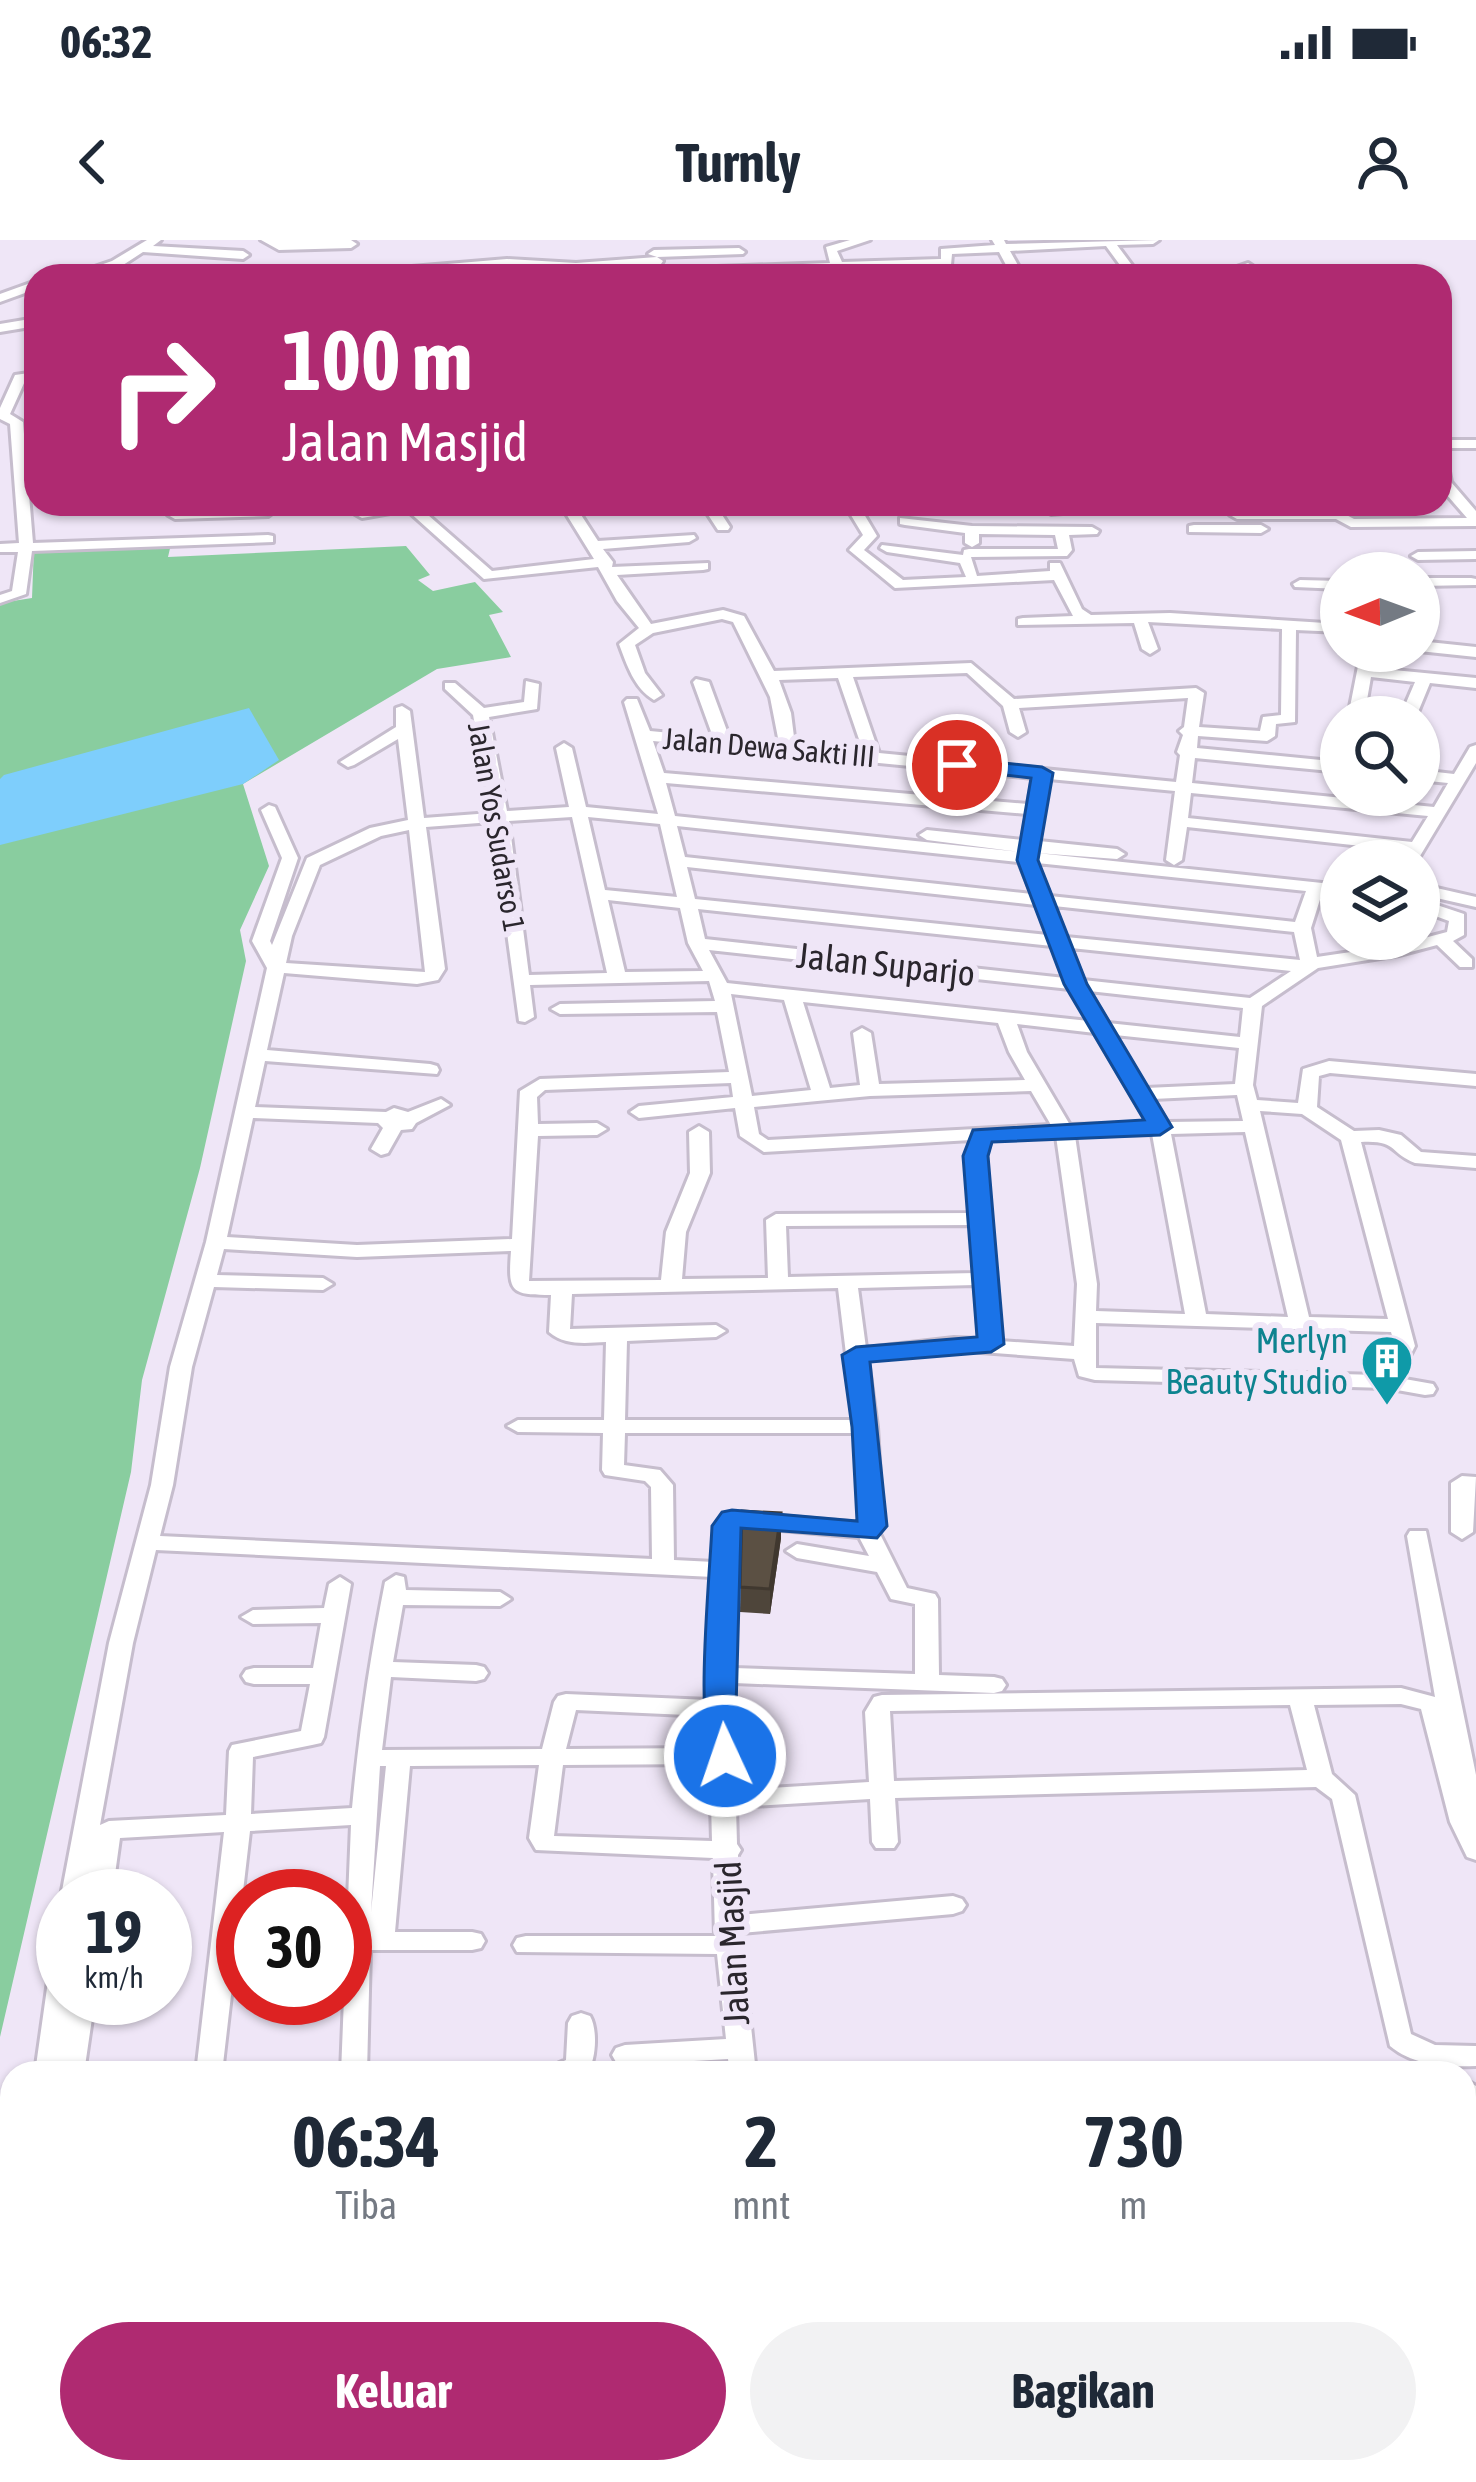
<!DOCTYPE html>
<html lang="id">
<head>
<meta charset="utf-8">
<style>
  :root { --surface:#fff; --page:#f2f2f3; --text:#1f2937; --muted:#747a83; --accent:#af2a71 }
  body { margin:0; font-family:"Asap Condensed",sans-serif; background:var(--page); color:var(--text); height:100vh; display:flex; flex-direction:column; font-size:45px; white-space:nowrap }
  * { box-sizing:border-box; margin:0 }
  p { font-size:39px; color:var(--muted) }
  .icon { flex:none; width:66px; height:66px; fill:none; stroke:currentColor; stroke-width:2; stroke-linecap:round; stroke-linejoin:round }
  .map { position:relative; flex:1; overflow:hidden }
  .side { position:absolute; left:0px; top:1821px; width:1476px; height:423px; display:flex; flex-direction:column; background:var(--surface); border-radius:36px 36px 0 0; box-shadow:0 3px 9px #0004 }
  .side>* { flex:none }
  .guide { position:absolute; left:24px; top:24px; width:1428px; height:252px; border-radius:36px; box-shadow:0 3px 9px #0004; background:#af2a71; color:#fff; overflow:hidden }
  .needle { width:78px; rotate:269deg }
  .fabs { position:absolute; left:1320px; top:312px; display:grid; gap:24px }
  .fabs a { display:grid; place-items:center; width:120px; height:120px; border-radius:50%; background:var(--surface); box-shadow:0 3px 9px #0004; font-size:60px }
  .speed { position:absolute; left:36px; top:1629px; display:flex; gap:24px; font-size:60px; font-weight:700; text-align:center }
  .speed>* { display:grid; place-content:center; width:156px; height:156px; border-radius:50%; background:var(--surface); box-shadow:0 3px 9px #0004; line-height:1 }
  .speed small { font-size:30px; font-weight:400 }
  .speed .limit { border:18px solid #d22; background:#fff; color:#111 }
  .pin { position:absolute; display:grid; place-items:center; width:102px; height:102px; color:#fff; margin:-51px; border:6px solid #fff; border-radius:50%; box-shadow:0 3px 12px #0007 }
  .me { position:absolute; width:132px; margin:-66px; rotate:357deg; stroke-linejoin:round; filter:drop-shadow(0 0 9px #0008) }
  .turn { display:flex; align-items:center; gap:42px; height:252px; padding:0 60px; font-size:54px }
  .turn .icon { width:156px; height:156px; stroke-width:2.5 }
  .turn b { display:block; font-size:84px; line-height:102px }
  .eta { display:flex; justify-content:space-evenly; align-items:center; height:204px; text-align:center }
  .eta b { font-size:72px; font-weight:700; line-height:84px }
  .button { display:flex; gap:24px; margin-top:auto; padding:24px 60px }
  .button a { flex:1; height:138px; border-radius:72px; background:var(--accent); color:#fff; font-size:48px; font-weight:700; line-height:138px; text-align:center }
  .button a+a { background:var(--page); color:var(--text) }
  .status { display:flex; justify-content:space-between; align-items:center; height:84px; padding:0 60px; background:var(--surface); direction:ltr }
  .status svg { height:33px; fill:currentColor }
  header { display:flex; justify-content:space-between; align-items:center; height:156px; padding:0 60px; background:var(--surface); font-size:54px; font-weight:700 }
  .map>svg:first-child { display:block }
</style>
</head>
<body>
<div class="status"><b>06:32</b><svg viewBox="0 0 49 12"><path d="M0 12V9h3v3zM5 12V6h3v6zM10 12V3h3v9zM15 12V0h3v12zM26 1h20v11H26zM47 4h2v5h-2z"/></svg></div>
<header><svg class="icon" aria-label="back" viewBox="0 0 24 24"><path d="M15 5l-7 7 7 7"/></svg>Turnly<svg class="icon" aria-label="person" viewBox="0 0 24 24"><circle cx="12" cy="8" r="4"/><path d="M4 21q1-7 8-7t8 7"/></svg></header>
<div class="map">
<svg width="1476" height="2242" viewBox="0 0 1476 2242">
  <rect width="100%" height="100%" fill="#efe6f7"/>
  <path fill="#89cd9f" d="M 171,304 L 168,317 L 406,306 L 430,335 L 418,340 L 433,351 L 475,342 L 503,372 L 489,375 L 511,417 L 437,429 L 243,544 L 269,626 L 240,690 L 246,721 L 200,928 L 142,1140 L 131,1232 L 0,1797 L 0,363 L 32,358 L 34,307 Z
    M 0,2120 L 12,2120 L 12,2232 L 524,2232 L 524,2242 L 0,2242 Z"/>
  <path fill="#7ecefc" d="M 249,468 L 279,520 L 243,544 L 0,605 L 0,539 L 4,535 Z"/>
  <g fill="none" stroke-linecap="round" stroke-linejoin="round">
    <g stroke="#c6bdcd" stroke-width="6">
      <path id="minor" d="M 147,0 L 161,0 L 153,6 L 243,11 L 249,15 L 243,19 L 143,12 L 120,27 L 87,36 L 68,36 L 112,21 Z
        M 261,0 L 351,0 L 357,4 L 351,8 L 279,10 Z
        M 850,0 L 870,0 L 837,11 L 842,22 L 941,19 L 941,9 L 995,5 L 992,0 L 1004,0 L 1006,4 L 1159,0 L 1153,4 L 1117,5 L 1140,36 L 1128,36 L 1106,6 L 1010,11 L 1024,36 L 1012,36 L 999,12 L 952,14 L 951,25 L 960,36 L 948,36 L 940,26 L 847,29 L 854,36 L 841,36 L 833,30 L 677,36 L 656,33 L 662,29 L 830,23 L 826,7 Z
        M 739,8 L 745,12 L 743,14 L 657,17 L 663,21 L 661,24 L 576,31 L 507,27 L 395,36 L 346,36 L 352,32 L 507,19 L 576,23 L 657,17 L 648,14 L 654,10 Z
        M 1248,23 L 1254,27 L 1252,30 L 1230,36 L 1211,36 Z
        M 248,28 L 254,32 L 252,36 L 240,36 Z
        M 36,41 L 36,49 L 0,62 L 0,54 Z
        M 36,78 L 36,86 L 0,92 L 0,84 Z
        M 36,132 L 36,140 L 25,141 L 10,174 L 23,182 L 33,303 L 268,295 L 273,296 L 273,302 L 32,311 L 26,354 L 0,363 L 0,355 L 12,351 L 18,312 L 0,312 L 0,304 L 19,303 L 10,184 L 0,179 L 0,168 L 15,135 Z
        M 1440,200 L 1476,200 L 1476,208 L 1440,208 Z
        M 1440,217 L 1447,221 L 1451,242 L 1476,271 L 1476,286 L 1351,287 L 1336,279 L 1237,279 L 1230,275 L 1237,271 L 1339,271 L 1354,279 L 1467,278 L 1440,247 Z
        M 269,264 L 284,264 L 268,276 L 175,279 L 168,275 L 175,271 L 264,268 Z
        M 395,264 L 426,264 L 420,268 L 492,331 L 594,319 L 560,264 L 574,264 L 598,301 L 694,295 L 696,298 L 689,302 L 603,309 L 613,322 L 612,327 L 708,323 L 708,329 L 703,330 L 617,335 L 651,384 L 723,370 L 744,376 L 774,431 L 971,423 L 1014,459 L 1196,448 L 1204,453 L 1199,487 L 1260,491 L 1263,477 L 1281,475 L 1282,389 L 1148,382 L 1158,409 L 1150,414 L 1142,409 L 1134,383 L 1018,385 L 1018,379 L 1023,378 L 1073,376 L 1054,340 L 895,348 L 849,310 L 863,295 L 846,267 L 858,264 L 877,296 L 864,310 L 903,340 L 966,337 L 960,323 L 887,312 L 880,308 L 882,305 L 963,315 L 964,310 L 969,309 L 1058,309 L 1055,295 L 979,294 L 979,303 L 972,307 L 965,303 L 965,293 L 905,285 L 900,284 L 900,278 L 972,286 L 1092,287 L 1099,291 L 1097,294 L 1069,295 L 1072,310 L 1067,316 L 971,317 L 977,336 L 1050,331 L 1050,323 L 1060,323 L 1082,369 L 1091,375 L 1170,373 L 1341,384 L 1341,392 L 1296,390 L 1295,482 L 1276,484 L 1275,496 L 1267,501 L 1198,496 L 1197,508 L 1341,522 L 1341,532 L 1195,518 L 1192,543 L 1434,567 L 1448,543 L 1419,540 L 1419,530 L 1454,534 L 1470,507 L 1476,505 L 1476,523 L 1417,621 L 1401,621 L 1407,611 L 1187,587 L 1182,620 L 1174,625 L 1166,620 L 1175,551 L 1049,539 L 1039,601 L 1117,609 L 1125,614 L 1117,619 L 1037,613 L 1341,645 L 1341,655 L 1322,653 L 1311,688 L 1317,717 L 1398,705 L 1447,692 L 1449,681 L 1419,670 L 1419,659 L 1464,674 L 1464,695 L 1453,701 L 1472,719 L 1472,727 L 1460,727 L 1437,705 L 1399,715 L 1318,728 L 1262,766 L 1253,845 L 1257,860 L 1298,863 L 1303,829 L 1329,821 L 1476,834 L 1476,846 L 1330,833 L 1319,836 L 1317,867 L 1354,891 L 1379,890 L 1401,895 L 1421,912 L 1476,916 L 1476,928 L 1415,923 C 1389,913 1398,900 1361,902 L 1415,1106 L 1399,1138 L 1433,1144 L 1436,1149 L 1433,1154 L 1425,1155 L 1386,1148 L 1095,1140 L 1079,1136 L 1074,1119 L 954,1110 L 868,1120 L 877,1187 L 883,1286 L 879,1292 L 907,1348 L 935,1354 L 938,1359 L 939,1435 L 994,1437 L 1002,1439 L 1006,1445 L 1002,1451 L 994,1453 L 734,1443 C 733,1480 734,1514 736,1550 L 869,1542 L 865,1472 L 874,1457 L 882,1455 L 1401,1448 L 1435,1457 L 1407,1296 L 1410,1291 L 1426,1291 L 1476,1535 L 1476,1620 L 1467,1617 L 1450,1582 L 1421,1469 L 1401,1464 L 1314,1465 L 1332,1534 L 1355,1555 L 1411,1794 L 1435,1805 L 1476,1806 L 1476,1826 C 1446,1827 1414,1826 1390,1806 L 1332,1559 L 1316,1547 L 895,1558 L 898,1602 L 894,1608 L 876,1608 L 872,1602 L 870,1559 L 736,1567 L 737,1604 L 741,1610 L 738,1615 L 740,1675 L 953,1656 L 962,1659 L 966,1665 L 962,1671 L 953,1674 L 741,1693 L 756,1833 L 730,1833 L 728,1819 L 625,1825 L 616,1822 L 612,1815 L 616,1808 L 625,1805 L 726,1799 L 717,1714 L 517,1712 L 513,1705 L 517,1698 L 526,1696 L 715,1696 L 713,1618 L 536,1610 L 529,1598 L 539,1525 L 410,1526 L 395,1692 L 472,1692 L 481,1694 L 485,1701 L 481,1708 L 472,1710 L 370,1710 L 367,1833 L 341,1833 L 351,1585 L 250,1591 L 222,1833 L 196,1833 L 224,1592 L 120,1598 L 112,1656 L 63,1656 L 63,1659 L 61,1656 L 109,1403 L 151,1245 L 170,1127 L 206,1002 L 267,728 L 252,701 L 282,618 L 261,570 L 269,565 L 275,567 L 298,618 L 270,701 L 272,705 L 307,618 L 370,588 L 408,580 L 398,499 L 354,525 L 348,527 L 340,522 L 396,487 L 396,468 L 402,466 L 410,471 L 424,578 L 491,573 L 473,475 L 445,449 L 445,443 L 455,443 L 484,468 L 524,462 L 526,441 L 539,444 L 537,469 L 489,477 L 507,571 L 569,567 L 556,508 L 564,503 L 572,508 L 586,567 L 658,574 L 624,462 L 627,459 L 637,459 L 650,491 L 713,497 L 693,442 L 696,439 L 709,442 L 730,499 L 779,503 L 770,457 L 733,382 L 722,379 L 653,393 L 635,405 L 645,433 L 662,455 L 654,460 C 634,448 627,425 619,404 L 639,388 L 617,361 L 598,327 L 484,339 L 407,270 L 362,278 L 355,274 ZM 967,433 L 1003,466 L 1010,492 L 1018,497 L 1026,492 L 1019,468 L 1188,458 L 1184,487 L 1179,491 L 1183,495 L 1177,512 L 1180,515 L 1176,542 L 879,513 L 853,437 ZM 838,438 L 863,511 L 795,505 L 791,473 L 779,440 ZM 653,501 L 1033,538 L 1028,564 L 664,533 ZM 666,543 L 1027,574 L 1022,600 L 927,590 L 919,595 L 927,600 L 1020,612 L 675,576 ZM 1191,553 L 1428,576 L 1412,602 L 1188,578 ZM 572,577 L 607,733 L 529,735 L 509,581 ZM 588,577 L 660,584 L 677,657 L 605,650 ZM 492,582 L 519,781 L 525,782 L 534,777 L 530,745 L 709,741 L 715,761 L 560,764 L 551,769 L 560,774 L 717,772 L 729,832 L 540,839 L 520,851 L 512,999 L 357,1005 L 227,997 L 253,878 L 378,883 L 383,888 L 371,909 L 381,915 L 388,913 L 401,890 L 412,889 L 416,883 L 450,865 L 441,859 L 408,872 L 394,868 L 386,872 L 255,867 L 265,821 L 437,834 L 439,830 L 437,826 L 430,824 L 267,810 L 284,733 L 417,744 L 438,740 L 445,729 L 426,587 ZM 677,586 L 1019,622 L 1032,654 L 685,617 ZM 409,590 L 425,732 L 286,723 L 292,696 L 320,625 L 381,596 ZM 1037,623 L 1306,651 L 1295,682 L 1050,656 ZM 687,627 L 1036,665 L 1048,695 L 695,659 ZM 608,660 L 680,668 L 688,703 L 703,731 L 625,732 ZM 1054,666 L 1294,692 L 1300,720 L 1066,697 ZM 698,669 L 1052,706 L 1065,738 L 705,699 ZM 1071,708 L 1291,731 L 1250,758 L 1083,740 ZM 709,710 L 1070,749 L 1089,781 L 727,743 ZM 1089,751 L 1243,768 L 1240,797 L 1108,783 ZM 731,754 L 784,760 L 811,850 L 752,856 ZM 803,762 L 998,783 L 1009,812 L 1025,840 L 879,844 L 871,793 L 862,788 L 853,793 L 860,845 L 830,848 ZM 1017,784 L 1095,793 L 1148,883 L 1070,885 L 1027,812 ZM 1115,795 L 1239,808 L 1235,844 L 1146,848 ZM 731,843 L 733,857 L 639,866 L 630,872 L 639,878 L 735,868 L 740,896 L 764,912 L 971,900 L 966,916 L 970,973 L 776,974 L 766,980 L 768,1038 L 682,1039 L 686,992 L 710,933 L 709,892 L 699,886 L 689,892 L 690,933 L 666,992 L 661,1040 L 529,1041 L 538,896 L 597,895 L 607,889 L 597,883 L 538,884 L 537,857 L 545,850 ZM 1031,851 L 1051,885 L 768,900 L 759,894 L 754,867 L 870,856 ZM 1237,855 L 1243,881 L 1167,882 L 1153,859 ZM 1260,871 L 1302,874 L 1341,900 L 1388,1079 L 1309,1077 ZM 1245,892 L 1288,1077 L 1206,1074 L 1171,894 ZM 1152,894 L 1185,1074 L 1096,1071 L 1097,1044 L 1075,896 ZM 1056,896 L 1077,1044 L 1074,1106 L 1000,1101 L 986,916 L 991,899 ZM 971,985 L 975,1033 L 788,1037 L 786,986 ZM 224,1009 L 357,1017 L 511,1011 C 508,1052 510,1055 551,1055 L 549,1092 C 565,1106 586,1103 606,1102 L 604,1180 L 518,1180 L 507,1186 L 518,1192 L 603,1193 L 602,1230 L 605,1235 L 645,1241 L 651,1247 L 652,1319 L 160,1296 L 173,1245 L 192,1127 L 214,1047 L 323,1050 L 333,1044 L 323,1038 L 217,1035 ZM 975,1045 L 979,1099 L 954,1098 L 866,1108 L 858,1048 ZM 838,1048 L 854,1180 L 625,1180 L 627,1101 L 716,1097 L 726,1091 L 716,1085 L 570,1089 L 572,1054 ZM 1096,1083 L 1391,1092 L 1395,1106 L 1379,1135 L 1096,1128 ZM 625,1193 L 856,1193 L 861,1283 L 732,1272 C 709,1278 714,1303 714,1322 L 674,1320 L 673,1245 L 660,1230 L 624,1225 ZM 738,1286 L 859,1297 L 869,1316 L 797,1304 L 786,1311 L 797,1318 L 877,1332 L 891,1359 L 915,1364 L 915,1434 L 734,1428 ZM 156,1310 L 713,1337 L 709,1460 L 566,1454 L 558,1456 L 554,1462 L 542,1509 L 382,1510 L 391,1437 L 476,1441 L 484,1439 L 488,1433 L 484,1427 L 476,1425 L 393,1422 L 403,1365 L 500,1366 L 511,1359 L 500,1352 L 406,1350 L 404,1337 L 396,1335 L 385,1342 C 370,1417 359,1493 352,1568 L 251,1574 L 253,1517 L 312,1505 L 321,1503 L 324,1497 L 351,1344 L 340,1337 L 329,1344 L 324,1368 L 253,1370 L 241,1377 L 253,1384 L 321,1383 L 313,1428 L 254,1428 L 246,1430 L 242,1436 L 246,1442 L 254,1444 L 310,1444 L 301,1491 L 232,1505 L 229,1511 L 226,1575 L 109,1581 L 100,1585 L 133,1403 ZM 1290,1465 L 1307,1530 L 894,1541 L 890,1471 ZM 576,1470 L 709,1476 L 710,1508 L 566,1509 ZM 710,1524 L 712,1601 L 554,1596 L 563,1525 ZM 380,1526 L 386,1526 L 371,1672 Z
        M 701,264 L 715,264 L 730,287 L 728,290 L 718,290 Z
        M 816,264 L 830,264 L 831,265 L 824,269 Z
        M 1073,264 L 1129,264 L 1122,268 L 1051,274 L 1044,270 L 1051,266 Z
        M 1194,285 L 1261,285 L 1268,289 L 1261,293 L 1189,292 L 1189,286 Z
        M 1476,311 L 1476,319 L 1418,320 L 1411,316 L 1418,312 Z
        M 1419,338 L 1471,338 L 1476,339 L 1476,345 L 1419,346 Z
        M 1300,340 L 1341,341 L 1341,349 L 1295,347 L 1293,344 Z
        M 1419,401 L 1476,407 L 1476,417 L 1419,411 Z
        M 1361,411 L 1377,411 L 1373,428 L 1476,438 L 1476,448 L 1430,443 L 1416,477 L 1400,477 L 1415,442 L 1371,437 L 1364,477 L 1348,477 Z
        M 1419,644 L 1476,657 L 1476,667 L 1419,654 Z
        M 1462,1236 L 1476,1237 L 1473,1292 L 1462,1299 L 1451,1292 L 1451,1243 Z
        M 63,1718 L 63,1758 L 95,1758 L 84,1833 L 35,1833 L 50,1727 L 54,1720 Z
        M 581,1773 L 590,1776 C 598,1790 596,1821 587,1833 L 550,1833 L 553,1826 L 566,1820 L 568,1783 L 572,1776 Z
        M 1464,1839 L 1476,1846 L 1476,1912 L 1464,1904 Z
        M 1464,2035 L 1476,2042 L 1476,2106 L 1464,2099 Z
        M 12,2045 L 12,2111 L 0,2113 L 0,2052 Z
        M 1464,2112 L 1476,2119 L 1476,2183 L 1464,2177 Z
        M 1464,2191 L 1476,2191 L 1476,2217 L 1464,2217 Z
        M 546,2232 L 576,2232 L 576,2242 L 546,2242 Z
        M 1114,2232 L 1144,2232 L 1148,2242 L 1118,2242 Z"/>
    </g>
    <g stroke="#9e5a60" stroke-width="6">
      <path id="major" d="M 1464,2002 L 1476,2002 L 1476,2032 L 1464,2032 Z
        M 12,2087 L 12,2117 L 0,2118 L 0,2088 Z"/>
    </g>
    <use href="#minor" fill="#fff" fill-rule="evenodd"/>
    <use href="#major" fill="#ebadb0" fill-rule="evenodd"/>
  </g>
  <path fill="#4e453a" d="M 742,1271 L 781,1298 L 770,1374 L 740,1372 Z"/>
  <path fill="#40382f" d="M 781,1273 L 781,1298 L 770,1374 L 770,1349 Z"/>
  <path fill="#5b5043" stroke="#40382f" stroke-width="3" d="M 742,1271 L 781,1273 L 770,1349 L 740,1347 Z"/>
  <path fill="#1a73e8" stroke="#114b97" stroke-width="3" d="M 957,518 L 1042,527 L 1053,533 L 1038,620 L 1087,744 L 1172,887 L 1160,895 L 992,902 L 988,916 L 1004,1104 L 991,1112 L 870,1122 L 887,1286 L 877,1298 L 741,1288 L 736,1468 L 741,1516 L 736,1524 L 714,1524 C 694,1489 710,1334 712,1286 L 722,1272 L 732,1270 L 857,1281 L 852,1187 L 842,1115 L 856,1107 L 977,1097 L 963,916 L 973,890 L 1144,880 L 1064,744 L 1017,620 L 1031,538 L 950,529 L 950,520 Z"/>
  <defs>
    <g id="building-pin" transform="scale(2.7)"><path d="M0 17L-7.5 6A9.5 9.5 0 1 1 7.5 6Z" fill="#0f9aa8" stroke="#efe6f7"/><path d="M-4-6H4V6H1V3H-1V6H-4ZM-2.5-4.3h1.7v1.8h-1.7ZM.8-4.3h1.7v1.8H.8ZM-2.5-1h1.7V.8h-1.7ZM.8-1h1.7V.8H.8Z" fill="#fff"/></g>
  </defs>
  <g fill-rule="evenodd">
    <use href="#building-pin" x="1387" y="1121"/>
  </g>
  <g text-anchor="middle" dominant-baseline="central" stroke-width="12" stroke-linejoin="round" paint-order="stroke">
    <g font-size="30" fill="#2a262d" stroke="#efe6f7">
      <text transform="translate(769 507) rotate(5)">Jalan Dewa Sakti III</text>
      <text transform="translate(497 587) rotate(80)">Jalan Yos Sudarso 1</text>
    </g>
    <g font-size="36" fill="#2a262d" stroke="#efe6f7">
      <text transform="translate(886 724) rotate(6)">Jalan Suparjo</text>
      <text transform="translate(732 1703) rotate(-93)">Jalan Masjid</text>
    </g>
    <g font-size="36" fill="#0d838f" stroke="#efe6f7" text-anchor="end">
      <text x="1348" y="1100">Merlyn<tspan x="1348" dy="41">Beauty Studio</tspan></text>
    </g>
  </g>
</svg>
<div class="fabs">
<a><svg class="needle" viewBox="-14 -14 28 28"><path d="M0-13l5 13h-10z" fill="#e53935"/><path d="M0 13l5-13h-10z" fill="#747a83"/></svg></a>
<a><svg class="icon" aria-label="search" viewBox="0 0 24 24"><circle cx="10" cy="10" r="6"/><path d="M15 15l6 6"/></svg></a>
<a><svg class="icon" aria-label="layers" viewBox="0 0 24 24"><path d="M12 4l9 5-9 5-9-5zM3 14l9 5 9-5"/></svg></a>
</div>
<div class="speed"><div>19<small>km/h</small></div><div class="limit">30</div></div>
<div class="pin" style="left:957px;top:525px;background:#d93025"><svg class="icon" aria-label="arrive" viewBox="0 0 24 24"><path d="M6 21V4h12l-3 4 3 4H6"/></svg></div>
<svg class="me" style="left:725px;top:1516px" viewBox="-20 -20 40 40"><circle r="17" fill="#1a73e8" stroke="#fff" stroke-width="3"/><path d="M0-11L8 9 0 5-8 9z" fill="#fff"/></svg>
<div class="guide">
<div class="turn"><svg class="icon" aria-label="right" viewBox="0 0 24 24"><path d="M7 20v-9h11M14 6l5 5-5 5"/></svg><div><b>100 m</b>Jalan Masjid</div></div>
</div>
<section class="side">
<div class="eta">
<div><b>06:34</b><p>Tiba</p></div>
<div><b>2</b><p>mnt</p></div>
<div><b>730</b><p>m</p></div>
</div>
<div class="button"><a>Keluar</a><a>Bagikan</a></div>
</section>
</div>
</body>
</html>
